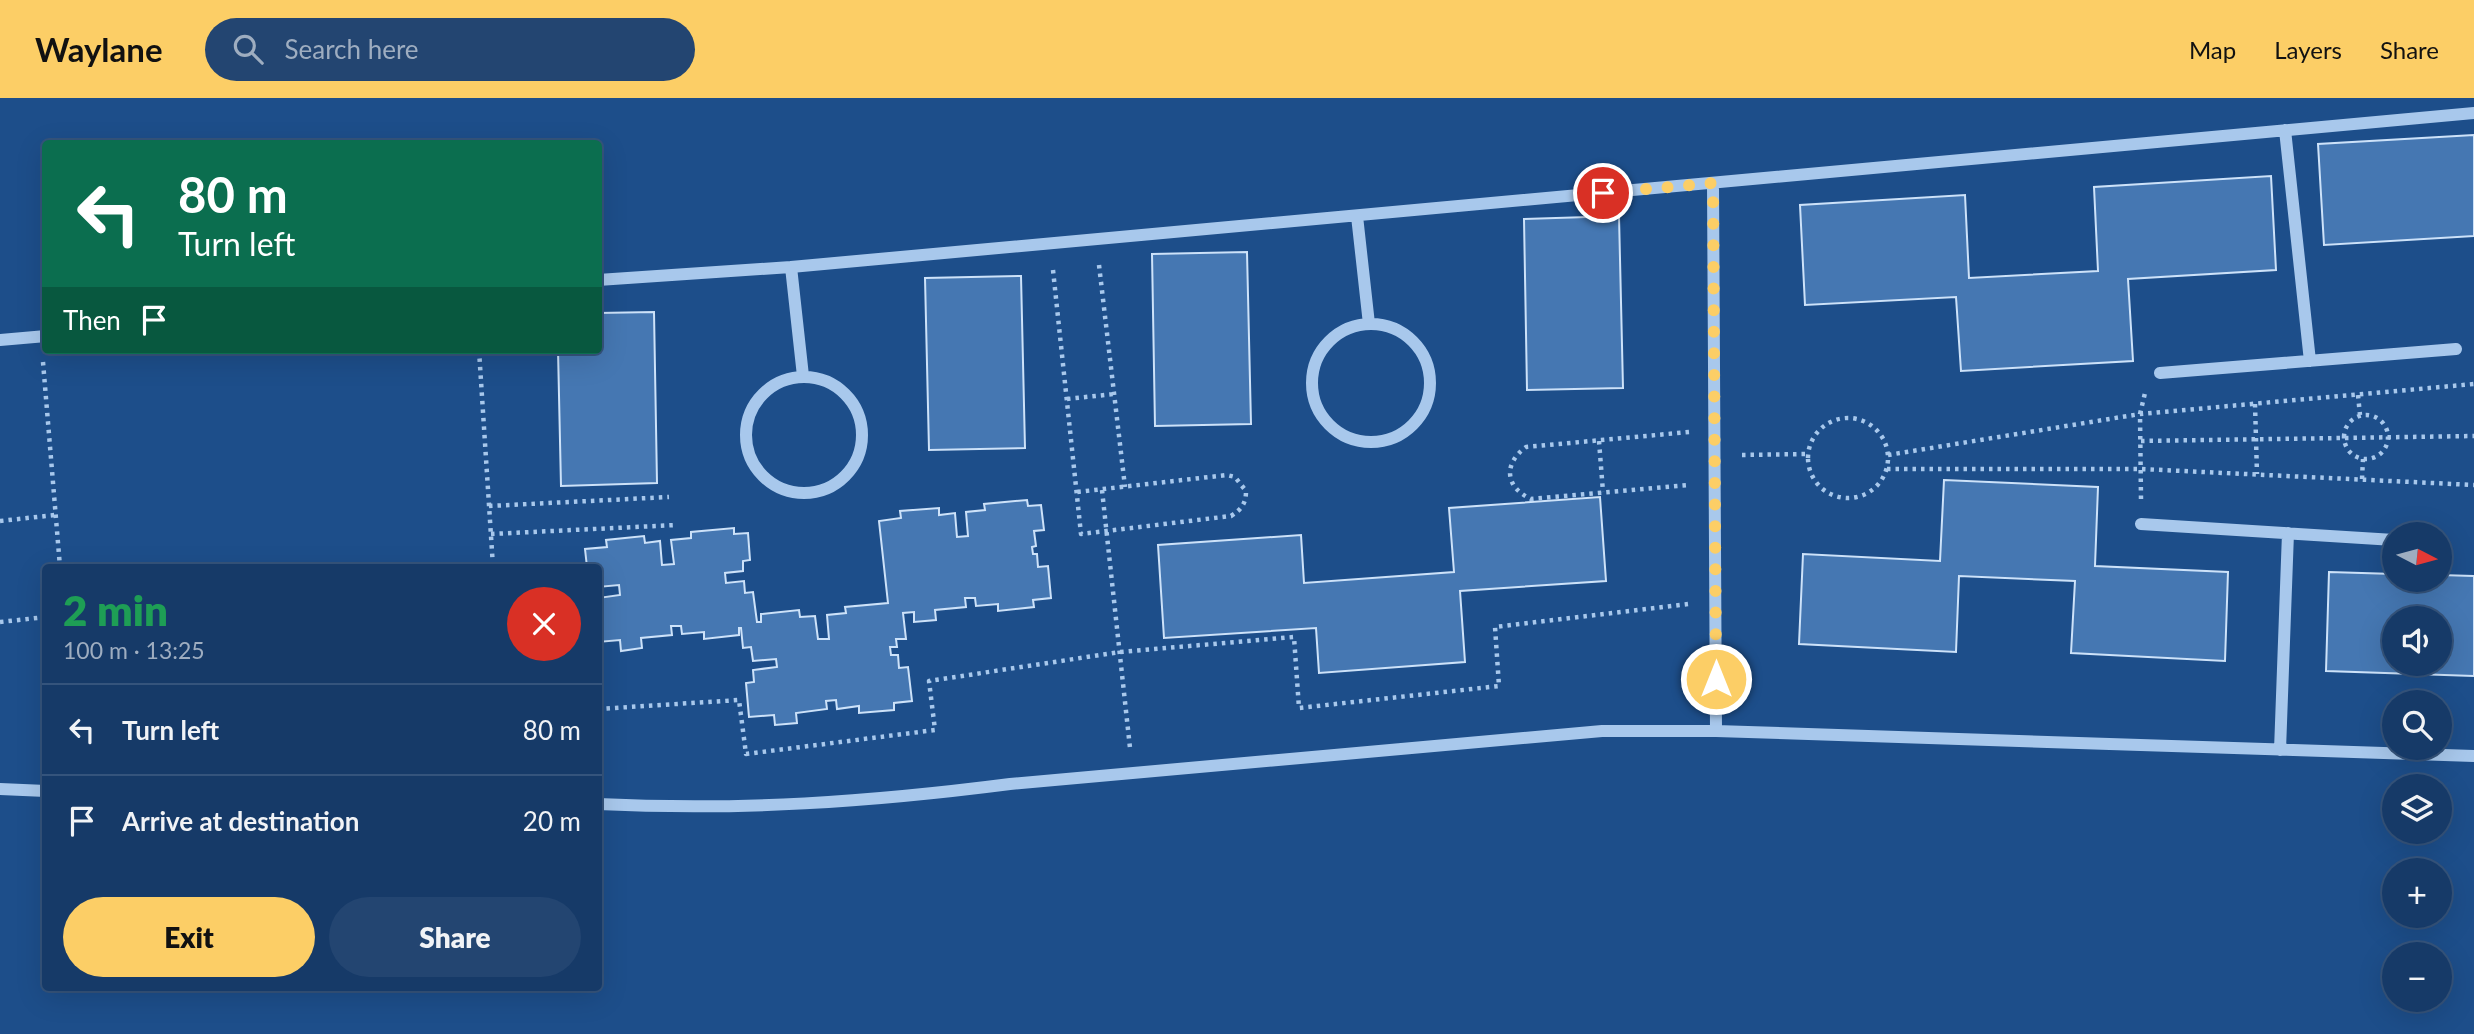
<!DOCTYPE html>
<html lang="en">
<head>
<meta charset="utf-8">
<style>
  :root { --surface:#163a68; --page:#234571; --text:#f1f3f6; --muted:#9eadc0; --line:#35547c; --accent:#fcce66 }
  body { margin:0; font-family:Lato,sans-serif; background:var(--page); color:var(--text); height:100vh; display:flex; flex-direction:column; font-size:26px; white-space:nowrap }
  * { box-sizing:border-box; margin:0 }
  p { font-size:23px; color:var(--muted) }
  .icon { flex:none; width:38px; height:38px; fill:none; stroke:currentColor; stroke-width:2; stroke-linecap:round; stroke-linejoin:round }
  .map { position:relative; flex:1; overflow:hidden }
  .panel { position:absolute; left:42px; top:466px; width:560px; height:427px; display:flex; flex-direction:column; background:var(--surface); border-radius:7px; box-shadow:0 7px 28px #0002,0 0 0 2px var(--line) }
  .panel>* { flex:none }
  .top-card { position:absolute; left:42px; top:42px; width:560px; height:214px; border-radius:7px; box-shadow:0 7px 28px #0002,0 0 0 2px var(--line); background:#0b6e4f; color:#fff; overflow:hidden }
  .needle { width:46px; rotate:96deg }
  .buttons { position:absolute; left:2382px; top:424px; display:grid; gap:14px }
  .buttons a { display:grid; place-items:center; width:70px; height:70px; border-radius:50%; background:var(--surface); box-shadow:0 7px 28px #0002,0 0 0 2px var(--line); font-size:35px }
  .pin { position:absolute; display:grid; place-items:center; width:60px; height:60px; color:#fff; margin:-30px; border:4px solid #fff; border-radius:50%; box-shadow:0 2px 7px #0007 }
  .me { position:absolute; width:77px; margin:-38px; rotate:0deg; stroke-linejoin:round; filter:drop-shadow(0 0 5px #0008) }
  .turn { display:flex; align-items:center; gap:24px; height:147px; padding:0 21px; font-size:32px }
  .turn .icon { width:91px; height:91px; stroke-width:2.5 }
  .turn b { display:block; font-size:49px; line-height:60px }
  .then { display:flex; align-items:center; height:66px; padding:0 21px; background:#0003; gap:14px; font-size:26px }
  .round { display:grid; place-items:center; flex:none; width:74px; height:74px; border-radius:37px; background:var(--page) }
  .overview { display:flex; align-items:center; justify-content:space-between; height:119px; padding:0 21px }
  h1 { font-size:42px; font-weight:800; line-height:52px; color:#1e9e55 }
  .action { display:flex; gap:14px; margin-top:auto; padding:14px 21px }
  .action a { flex:1; height:80px; border-radius:42px; background:var(--accent); color:#111; font-size:28px; font-weight:800; line-height:80px; text-align:center }
  .action a+a { background:var(--page); color:var(--text) }
  ul { padding:0; list-style:none }
  li { display:flex; align-items:center; gap:21px; height:91px; padding:0 21px; border-top:2px solid var(--line) }
  li div { flex:1 }
  li b { display:block; font-size:26px }
  li em { font-style:normal }
  header { display:flex; align-items:center; gap:42px; box-sizing:border-box; height:98px; padding:0 35px; background:var(--accent); color:#111 }
  header strong { font-size:33px }
  nav { display:flex; gap:38px; margin-inline-start:auto; font-size:24px }
  .search { width:490px; height:63px; background:var(--page); display:flex; align-items:center; gap:18px; box-sizing:border-box; padding:0 24px; border-radius:38px; color:var(--muted); font-size:26px }
  .map>svg:first-child { display:block }
</style>
</head>
<body>
<header>
<strong>Waylane</strong>
<div class="search"><svg class="icon" aria-label="search" viewBox="0 0 24 24"><circle cx="10" cy="10" r="6"/><path d="M15 15l6 6"/></svg>Search here</div>
<nav><a>Map</a><a>Layers</a><a>Share</a></nav>
</header>
<div class="map">
<svg width="2474" height="936" viewBox="0 0 2474 936">
  <rect width="100%" height="100%" fill="#1d4e8a"/>
  <path fill="#4577b2" stroke="#cde2f9" stroke-width="2" fill-rule="evenodd" d="M 2474,37 L 2474,138 L 2324,147 L 2318,46 Z
    M 2271,78 L 2276,172 L 2128,181 L 2133,263 L 1961,273 L 1956,199 L 1805,207 L 1800,107 L 1965,97 L 1969,180 L 2098,173 L 2094,89 Z
    M 1619,118 L 1623,290 L 1527,292 L 1524,121 Z
    M 1247,154 L 1251,326 L 1155,328 L 1152,156 Z
    M 1021,178 L 1025,350 L 929,352 L 925,180 Z
    M 654,214 L 657,385 L 561,388 L 558,252 L 598,252 L 598,215 Z
    M 1944,382 L 2098,389 L 2095,468 L 2228,474 L 2225,563 L 2071,555 L 2075,483 L 1959,478 L 1956,554 L 1799,546 L 1803,456 L 1940,463 Z
    M 1600,399 L 1606,483 L 1460,493 L 1465,564 L 1319,575 L 1316,530 L 1164,540 L 1158,447 L 1301,437 L 1304,485 L 1454,474 L 1449,410 Z
    M 1027,402 L 1028,408 L 1041,407 L 1044,432 L 1034,433 L 1036,448 L 1032,449 L 1033,456 L 1037,456 L 1038,469 L 1048,468 L 1051,500 L 1033,502 L 1034,509 L 998,513 L 998,506 L 976,508 L 975,500 L 965,500 L 966,509 L 935,512 L 936,522 L 914,524 L 914,514 L 903,515 L 906,541 L 896,541 L 897,549 L 890,549 L 891,557 L 898,557 L 899,570 L 908,569 L 912,603 L 894,605 L 894,612 L 859,615 L 859,608 L 837,611 L 836,602 L 826,603 L 827,611 L 796,615 L 797,625 L 775,627 L 774,617 L 749,619 L 746,585 L 754,584 L 753,572 L 777,569 L 776,561 L 753,563 L 751,549 L 743,550 L 741,530 L 739,530 L 739,537 L 704,541 L 704,534 L 682,536 L 681,528 L 671,528 L 672,537 L 641,540 L 642,550 L 621,553 L 620,542 L 598,544 L 598,500 L 620,497 L 619,487 L 598,489 L 598,469 L 587,469 L 585,451 L 607,449 L 606,442 L 644,438 L 645,445 L 660,443 L 662,467 L 674,466 L 671,442 L 691,440 L 691,434 L 734,430 L 734,436 L 748,435 L 750,462 L 743,463 L 743,473 L 725,475 L 726,485 L 744,483 L 745,495 L 753,494 L 757,524 L 761,524 L 761,516 L 799,512 L 800,519 L 815,518 L 818,541 L 829,541 L 827,517 L 846,515 L 845,509 L 888,505 L 879,423 L 901,420 L 900,413 L 939,410 L 939,417 L 955,415 L 957,439 L 968,438 L 966,414 L 985,412 L 984,406 Z
    M 2329,474 L 2394,476 L 2394,481 L 2440,481 L 2440,477 L 2474,478 L 2474,578 L 2326,573 ZM 2394,520 L 2440,520 L 2440,565 L 2394,565 Z"/>
  <g fill="none" stroke-linecap="round" stroke-linejoin="round">
    <path stroke="#a8c8ec" stroke-width="4.5" stroke-dasharray="3.5 5" stroke-linecap="butt" d="M 1099,167 L 1125,389
      M 1053,172 L 1081,436 L 1231,418 C 1242,411 1246,405 1246,393 L 1235,379 L 1227,377 L 1077,394
      M 479,252 L 493,469
      M 43,264 L 60,469
      M 2358,297 L 2360,317
      M 1067,301 L 1114,296
      M 2255,306 L 2257,376
      M2344 339a22 22 0 1 1 44 0a22 22 0 1 1-44 0Z
      M1808 360a40 40 0 1 1 80 0a40 40 0 1 1-80 0Z
      M 1689,334 L 1526,349 C 1503,366 1505,389 1531,401 L 1689,387
      M 1599,343 L 1603,394
      M 2141,343 L 2474,338
      M 1742,357 L 1808,356
      M 1888,357 L 2140,316 L 2474,286
      M 1887,371 L 2141,371 L 2474,387
      M 2362,381 L 2363,361
      M 1102,392 L 1130,650
      M 2141,401 L 2140,316 L 2145,295
      M 489,408 L 669,399
      M 0,423 L 55,417
      M 491,436 L 676,427
      M 0,524 L 46,519
      M 598,611 L 739,602 L 746,656 L 935,632 L 929,583 L 1120,554 L 1294,539 L 1299,610 L 1499,588 L 1495,529 L 1688,506"/>
    <path stroke="#a8c8ec" stroke-width="12" d="M 2285,32 L 2310,263
      M 1713,85 L 1716,633
      M 1357,118 L 1369,226
      M 791,169 L 803,278
      M 598,182 L 791,169 L 2474,15
      M1312 285a59 59 0 1 1 118 0a59 59 0 1 1-118 0Z
      M 0,242 L 46,238
      M 2160,275 L 2456,251
      M746 337a58 58 0 1 1 116 0a58 58 0 1 1-116 0Z
      M 2141,426 L 2394,442
      M 2280,652 L 2288,435
      M 0,691 L 46,693
      M 598,706 C 740,713 870,704 1010,686 L 1602,633 L 1716,633 L 2474,658"/>
  </g>
  <g fill="none" stroke-linecap="round" stroke-linejoin="round">
    <path stroke="#fcce66" stroke-width="12" stroke-dasharray="0 21.6" d="M 1603,95 L 1713,85 L 1716,581"/>
  </g>
</svg>
<div class="buttons">
<a><svg class="needle" viewBox="-14 -14 28 28"><path d="M0-13l5 13h-10z" fill="#e53935"/><path d="M0 13l5-13h-10z" fill="#9eadc0"/></svg></a>
<a><svg class="icon" aria-label="sound" viewBox="0 0 24 24"><path d="M4 9h4l5-4v14l-5-4H4zM17 9q2 3 0 6"/></svg></a>
<a><svg class="icon" aria-label="search" viewBox="0 0 24 24"><circle cx="10" cy="10" r="6"/><path d="M15 15l6 6"/></svg></a>
<a><svg class="icon" aria-label="layers" viewBox="0 0 24 24"><path d="M12 4l9 5-9 5-9-5zM3 14l9 5 9-5"/></svg></a>
<a>+</a>
<a>−</a>
</div>
<div class="pin" style="left:1603px;top:95px;background:#d93025"><svg class="icon" aria-label="arrive" viewBox="0 0 24 24"><path d="M6 21V4h12l-3 4 3 4H6"/></svg></div>
<svg class="me" style="left:1716px;top:581px" viewBox="-20 -20 40 40"><circle r="17" fill="#fcce66" stroke="#fff" stroke-width="3"/><path d="M0-11L8 9 0 5-8 9z" fill="#fff"/></svg>
<div class="top-card">
<div class="turn"><svg class="icon" aria-label="left" viewBox="0 0 24 24"><path d="M17 20v-9H6M10 6l-5 5 5 5"/></svg><div><b>80 m</b>Turn left</div></div>
<div class="then">Then<svg class="icon" aria-label="arrive" viewBox="0 0 24 24"><path d="M6 21V4h12l-3 4 3 4H6"/></svg></div>
</div>
<section class="panel">
<div class="overview"><div><h1>2 min</h1><p>100 m · 13:25</p></div><a class="round" style="background:#d93025;color:#fff"><svg class="icon" aria-label="close" viewBox="0 0 24 24"><path d="M6 6l12 12M18 6L6 18"/></svg></a></div>
<ul>
<li><svg class="icon" aria-label="left" viewBox="0 0 24 24"><path d="M17 20v-9H6M10 6l-5 5 5 5"/></svg><div><b>Turn left</b></div><em>80 m</em></li>
<li><svg class="icon" aria-label="arrive" viewBox="0 0 24 24"><path d="M6 21V4h12l-3 4 3 4H6"/></svg><div><b>Arrive at destination</b></div><em>20 m</em></li>
</ul>
<div class="action"><a>Exit</a><a>Share</a></div>
</section>
</div>
</body>
</html>
